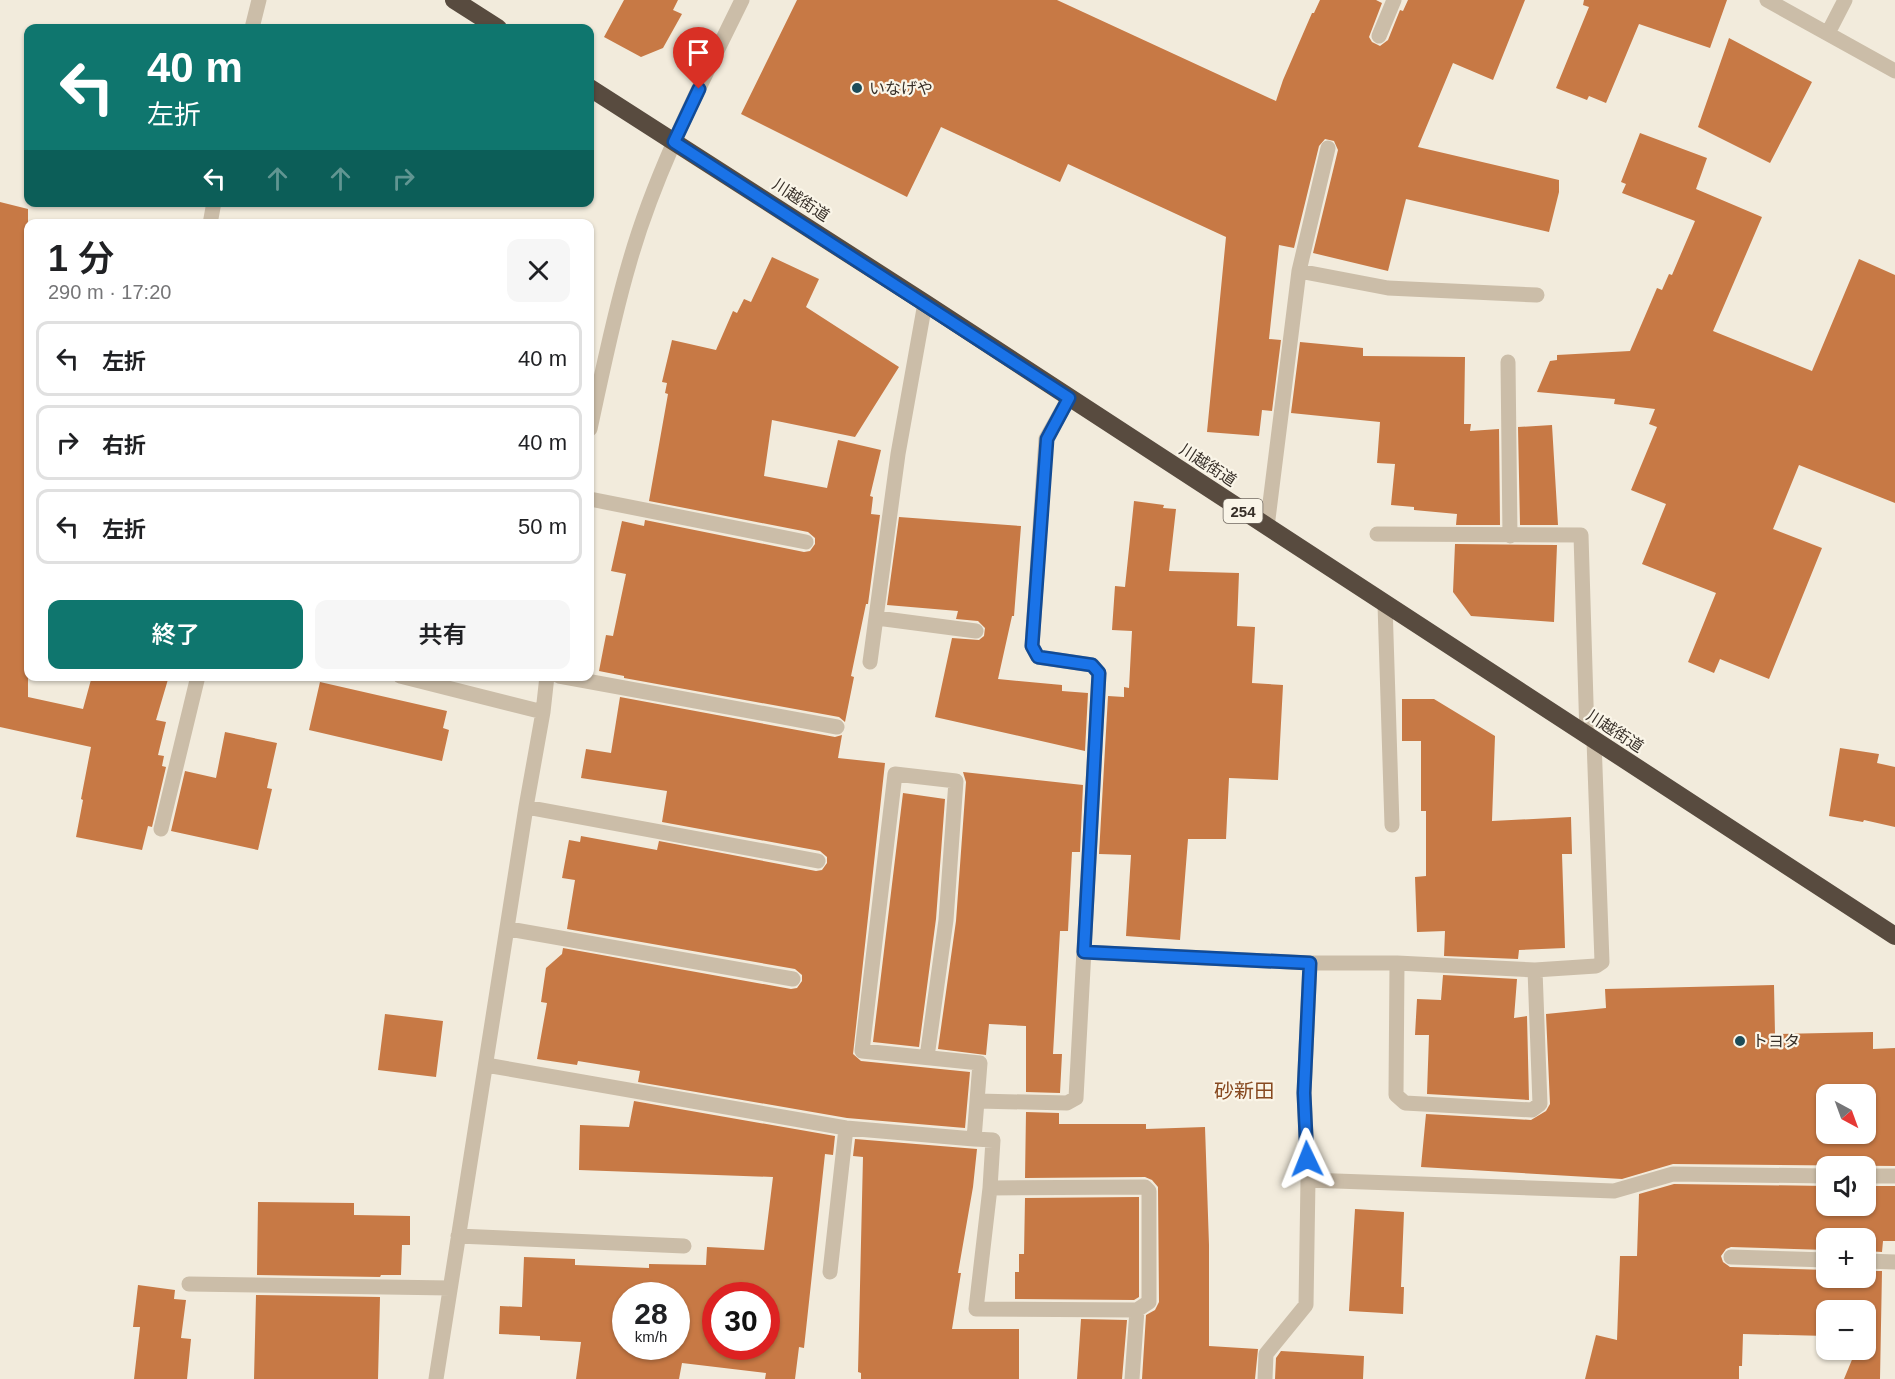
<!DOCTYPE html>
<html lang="ja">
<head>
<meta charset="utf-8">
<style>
  :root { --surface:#fff; --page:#f6f6f6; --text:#202124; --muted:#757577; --line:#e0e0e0; --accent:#0f766e }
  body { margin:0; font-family:Arial,"Noto Sans JP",sans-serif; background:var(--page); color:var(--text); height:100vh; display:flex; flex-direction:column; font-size:22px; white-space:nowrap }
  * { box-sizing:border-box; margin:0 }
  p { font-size:20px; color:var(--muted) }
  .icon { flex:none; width:33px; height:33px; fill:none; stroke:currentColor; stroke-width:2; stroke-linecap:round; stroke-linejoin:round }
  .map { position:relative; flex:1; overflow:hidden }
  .details { position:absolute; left:24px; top:219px; width:570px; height:462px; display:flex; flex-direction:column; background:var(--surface); border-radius:12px; box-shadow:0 2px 4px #0004 }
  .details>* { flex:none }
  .banner { position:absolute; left:24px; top:24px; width:570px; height:183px; border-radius:12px; box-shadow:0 2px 4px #0004; background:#0f766e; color:#fff; overflow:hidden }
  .needle { width:39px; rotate:139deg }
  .buttons { position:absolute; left:1816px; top:1084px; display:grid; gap:12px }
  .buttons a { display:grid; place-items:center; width:60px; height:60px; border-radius:12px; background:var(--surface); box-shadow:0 2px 4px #0004; font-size:30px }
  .speed { position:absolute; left:612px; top:1282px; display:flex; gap:12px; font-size:30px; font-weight:700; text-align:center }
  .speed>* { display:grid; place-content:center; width:78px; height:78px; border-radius:50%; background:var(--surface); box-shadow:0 2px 4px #0004; line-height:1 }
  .speed small { font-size:15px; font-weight:400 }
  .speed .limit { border:9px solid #d22; background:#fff; color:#111 }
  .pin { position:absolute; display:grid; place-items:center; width:51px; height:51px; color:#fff; margin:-62px -26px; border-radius:50% 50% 50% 0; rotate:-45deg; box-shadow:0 0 6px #0007 }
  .pin .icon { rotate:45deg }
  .me { position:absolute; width:66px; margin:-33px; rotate:358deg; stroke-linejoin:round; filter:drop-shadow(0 0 4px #0008) }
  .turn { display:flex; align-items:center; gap:21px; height:126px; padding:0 24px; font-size:27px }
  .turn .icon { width:78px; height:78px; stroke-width:2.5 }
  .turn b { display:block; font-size:42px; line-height:51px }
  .lanes { display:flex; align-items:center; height:57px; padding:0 24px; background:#0003; justify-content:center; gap:30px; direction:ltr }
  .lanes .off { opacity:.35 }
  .round { display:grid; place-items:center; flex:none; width:63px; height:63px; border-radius:12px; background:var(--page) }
  .head { display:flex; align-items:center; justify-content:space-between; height:102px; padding:0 24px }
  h1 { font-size:36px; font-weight:600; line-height:45px }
  .cta { display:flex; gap:12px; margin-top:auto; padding:12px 24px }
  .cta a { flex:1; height:69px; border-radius:12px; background:var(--accent); color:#fff; font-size:24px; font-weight:600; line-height:69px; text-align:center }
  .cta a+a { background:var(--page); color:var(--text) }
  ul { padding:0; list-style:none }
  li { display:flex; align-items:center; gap:18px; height:75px; margin:0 12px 9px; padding:0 12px; border:3px solid var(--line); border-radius:12px }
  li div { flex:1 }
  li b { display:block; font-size:22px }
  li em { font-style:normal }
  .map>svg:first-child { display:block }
</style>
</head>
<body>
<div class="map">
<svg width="1895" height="1379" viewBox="0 0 1895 1379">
  <rect width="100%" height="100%" fill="#f2ebdc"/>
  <path fill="#c77945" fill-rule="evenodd" d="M 624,0 L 678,0 L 673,10 L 682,14 L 663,48 L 641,57 L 604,37 Z
    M 797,0 L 1057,0 L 1276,101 L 1283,80 L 1312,13 L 1314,13 L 1320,0 L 1376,0 L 1382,3 L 1369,37 L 1372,42 L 1380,46 L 1388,40 L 1400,10 L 1403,11 L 1408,0 L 1525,0 L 1493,80 L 1453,63 L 1418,147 L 1559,180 L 1559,192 L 1549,232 L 1406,199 L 1388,271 L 1313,253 L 1338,150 L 1334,141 L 1325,139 L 1319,146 L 1294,248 L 1279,245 L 1269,339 L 1281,340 L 1272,411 L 1262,410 L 1259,436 L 1207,432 L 1226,237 L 1068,164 L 1060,182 L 941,127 L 907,197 L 741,114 Z
    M 1584,0 L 1727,0 L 1710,48 L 1639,24 L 1606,103 L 1589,96 L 1587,100 L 1556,88 L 1589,7 L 1583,5 Z
    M 1729,38 L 1812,82 L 1770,163 L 1698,127 Z
    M 1640,133 L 1707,158 L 1696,189 L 1762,217 L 1713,331 L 1812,371 L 1859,259 L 1895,275 L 1895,503 L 1799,465 L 1773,529 L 1822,548 L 1769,679 L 1720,659 L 1714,673 L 1688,662 L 1716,593 L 1642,564 L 1666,504 L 1631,490 L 1657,427 L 1649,424 L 1655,409 L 1614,404 L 1615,399 L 1537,392 L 1550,361 L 1557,360 L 1557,355 L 1630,351 L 1657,288 L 1662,290 L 1669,274 L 1672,275 L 1695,221 L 1622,193 L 1626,184 L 1621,182 Z
    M 0,202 L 28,209 L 28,697 L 83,709 L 92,676 L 169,676 L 156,720 L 166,722 L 158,755 L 164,756 L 162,766 L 166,767 L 152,827 L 148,826 L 142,850 L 76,837 L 83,800 L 81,799 L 91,747 L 0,727 Z
    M 772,257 L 819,279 L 806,307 L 899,367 L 855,437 L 772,420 L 764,476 L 827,488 L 838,440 L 881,450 L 870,496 L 873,497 L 871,514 L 880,515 L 868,604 L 866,604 L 851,676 L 854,677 L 845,722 L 839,717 L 624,678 L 624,676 L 599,671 L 606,635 L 613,636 L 626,574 L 611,571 L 622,521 L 644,526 L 645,520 L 804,552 L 810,551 L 815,544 L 815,538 L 808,532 L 649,501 L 668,394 L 665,393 L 667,383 L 662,382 L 672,340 L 716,350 L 733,311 L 737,313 L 744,299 L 751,302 Z
    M 1300,342 L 1363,348 L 1363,356 L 1465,357 L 1464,424 L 1471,424 L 1470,431 L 1499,429 L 1500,525 L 1456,525 L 1457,514 L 1414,510 L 1414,507 L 1391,505 L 1395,464 L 1377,463 L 1380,422 L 1291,413 Z
    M 1552,425 L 1558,525 L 1520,525 L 1518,427 Z
    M 1134,501 L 1164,505 L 1163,508 L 1176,509 L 1169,571 L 1239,573 L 1237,626 L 1255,627 L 1252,683 L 1283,685 L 1278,780 L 1229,778 L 1226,839 L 1188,839 L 1180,940 L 1126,936 L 1131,855 L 1099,854 L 1108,696 L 1124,697 L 1124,687 L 1129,688 L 1132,631 L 1112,630 L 1115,586 L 1125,587 Z
    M 899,517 L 1021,526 L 1014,616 L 1012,616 L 998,679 L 1062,685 L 1062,691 L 1088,693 L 1085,751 L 935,717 L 952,638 L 979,640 L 984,636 L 985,628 L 978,621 L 956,619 L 958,611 L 887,605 Z
    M 1455,544 L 1557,545 L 1554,622 L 1471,616 L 1453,592 Z
    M 320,682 L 447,711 L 443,728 L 449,730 L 442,761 L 309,730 Z
    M 620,697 L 835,737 L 842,735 L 838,758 L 885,763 L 853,1054 L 861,1061 L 970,1072 L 965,1128 L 847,1118 L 638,1082 L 640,1071 L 578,1061 L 577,1065 L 537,1059 L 547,1003 L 541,1002 L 546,968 L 562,954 L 563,948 L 791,989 L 797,988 L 802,981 L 802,975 L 795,969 L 567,929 L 575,880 L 562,878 L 569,840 L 580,842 L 581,836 L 657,850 L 659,841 L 816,871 L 822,870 L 827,863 L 827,857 L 820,851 L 662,822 L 667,791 L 581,778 L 586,749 L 611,753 Z
    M 1402,699 L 1434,699 L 1495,736 L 1492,821 L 1571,817 L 1572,854 L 1562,854 L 1565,948 L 1519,950 L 1518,959 L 1444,956 L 1445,931 L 1417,932 L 1415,877 L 1426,876 L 1426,811 L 1421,811 L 1421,741 L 1402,741 Z
    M 225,732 L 277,743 L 267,788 L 272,789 L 258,850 L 171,831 L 185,771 L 216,778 Z
    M 1840,748 L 1879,754 L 1877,763 L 1895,767 L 1895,827 L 1864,820 L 1863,822 L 1829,816 Z
    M 963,772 L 1083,785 L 1080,852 L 1072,852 L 1068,931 L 1060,931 L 1053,1054 L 1062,1054 L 1060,1093 L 1026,1092 L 1026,1026 L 989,1024 L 986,1055 L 938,1049 L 956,921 L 966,782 Z
    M 903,793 L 945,799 L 936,919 L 919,1047 L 873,1042 Z
    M 1443,975 L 1517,979 L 1514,1018 L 1527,1016 L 1529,1100 L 1427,1094 L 1429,1035 L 1415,1035 L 1417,999 L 1441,1000 Z
    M 1774,985 L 1775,1034 L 1873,1032 L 1873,1049 L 1895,1048 L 1895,1166 L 1673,1164 L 1622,1179 L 1421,1167 L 1426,1114 L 1531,1120 L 1546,1111 L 1550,1104 L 1546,1014 L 1606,1008 L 1605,989 ZM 1827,1095 L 1866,1095 L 1866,1134 L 1827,1134 Z
    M 385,1014 L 443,1021 L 436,1077 L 378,1070 Z
    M 634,1101 L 835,1136 L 833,1155 L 825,1154 L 804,1348 L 799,1347 L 795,1379 L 765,1379 L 766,1373 L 682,1363 L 679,1379 L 576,1379 L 581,1342 L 540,1340 L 540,1336 L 499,1334 L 500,1306 L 522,1307 L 524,1257 L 575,1259 L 575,1265 L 649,1268 L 649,1264 L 706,1265 L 707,1247 L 764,1250 L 773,1177 L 579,1170 L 580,1125 L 629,1127 ZM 626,1296 L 676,1296 L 676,1347 L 626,1347 ZM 716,1296 L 766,1296 L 766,1347 L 716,1347 Z
    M 1026,1112 L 1059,1113 L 1059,1124 L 1146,1124 L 1146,1129 L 1205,1127 L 1209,1245 L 1209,1346 L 1258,1349 L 1255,1379 L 1142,1379 L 1146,1315 L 1155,1310 L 1159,1302 L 1158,1187 L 1152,1180 L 1145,1177 L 1025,1178 Z
    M 855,1139 L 977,1149 L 973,1187 L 958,1273 L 961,1273 L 952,1329 L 1019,1329 L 1019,1379 L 861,1379 L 861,1373 L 858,1372 L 863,1157 L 853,1156 Z
    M 1674,1184 L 1827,1186 L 1827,1206 L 1866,1206 L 1866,1186 L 1895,1186 L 1895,1241 L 1883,1241 L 1882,1252 L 1866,1251 L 1866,1239 L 1827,1239 L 1827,1250 L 1731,1247 L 1726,1249 L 1721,1256 L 1723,1262 L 1730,1267 L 1827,1270 L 1827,1278 L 1866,1278 L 1866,1271 L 1882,1271 L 1880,1379 L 1844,1379 L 1856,1350 L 1866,1350 L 1866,1311 L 1827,1311 L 1827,1336 L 1743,1334 L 1742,1366 L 1739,1366 L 1739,1379 L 1585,1379 L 1596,1335 L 1617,1340 L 1620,1256 L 1637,1256 L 1639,1194 Z
    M 1139,1197 L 1139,1297 L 1134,1300 L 1015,1299 L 1015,1272 L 1019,1272 L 1019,1254 L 1024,1254 L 1025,1198 Z
    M 258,1202 L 354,1203 L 354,1215 L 410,1216 L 410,1245 L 402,1245 L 401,1275 L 381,1275 L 380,1277 L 257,1275 Z
    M 1355,1209 L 1404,1212 L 1401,1287 L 1404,1287 L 1403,1314 L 1349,1311 Z
    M 138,1285 L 175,1290 L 174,1299 L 186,1300 L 181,1338 L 191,1339 L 187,1379 L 134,1379 L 140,1327 L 133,1327 Z
    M 256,1295 L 380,1297 L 378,1379 L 254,1379 Z
    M 1081,1319 L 1127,1320 L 1122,1379 L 1077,1379 Z
    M 1281,1351 L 1364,1356 L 1363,1379 L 1275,1379 L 1276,1358 Z"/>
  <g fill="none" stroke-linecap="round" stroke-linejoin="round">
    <path stroke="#cbbda8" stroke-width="15" d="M 1767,0 L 1895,71
      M 252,28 L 259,0
      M 1828,33 L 1845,0
      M 1379,36 L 1394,0
      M 210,224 L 214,202
      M 1299,271 L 1388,288 L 1537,295
      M 1508,362 L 1510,536
      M 590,429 C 602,374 613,318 629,264 C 655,172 700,86 742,0
      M 590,499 L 806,542
      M 1267,527 L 1299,271 L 1328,148
      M 1377,534 L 1581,535 L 1587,736
      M 1385,604 L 1392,825
      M 877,618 L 976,631
      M 870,662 L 898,454 L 925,303
      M 400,676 L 543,712
      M 559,676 L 837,727
      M 526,807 L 818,861
      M 161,829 L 198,676
      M 509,929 L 793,979
      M 1084,952 L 1310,963 L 1397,963 L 1535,970 L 1596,966 L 1602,962 L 1594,740
      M 1397,963 L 1396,1095 L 1405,1103 L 1532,1110 L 1540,1104 L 1535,970
      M 927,1057 L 946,920 L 956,781 L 895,774 L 862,1051 L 980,1063 L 974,1139 L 993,1140 L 990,1188
      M 486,1065 L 846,1128 L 974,1139
      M 978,1101 L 1067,1103 L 1076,1098 L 1099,673 L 1092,665 L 1038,657 L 1032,646 L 1046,439 L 1069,398
      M 1866,1176 L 1895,1176
      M 1308,1180 L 1614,1191 L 1673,1174 L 1827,1176
      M 1145,1187 L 1149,1191 L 1149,1302 L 1137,1310 L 976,1309 L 990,1188 Z
      M 458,1236 L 684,1246
      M 1731,1257 L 1827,1260
      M 1866,1261 L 1895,1262
      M 830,1272 L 846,1128
      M 189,1284 L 450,1288
      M 436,1379 L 526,807 L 543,712 L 547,676
      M 1132,1379 L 1137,1310
      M 1265,1379 L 1266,1354 L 1306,1305 L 1308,1180 L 1304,1093 L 1310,963"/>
    <path stroke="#584b3f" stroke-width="18" d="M 454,0 L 498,28
      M 590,88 L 925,303 L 1895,936"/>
  </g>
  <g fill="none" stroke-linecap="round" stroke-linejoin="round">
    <g stroke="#114b97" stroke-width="15">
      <path id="route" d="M 699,89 L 674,142 L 1069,398 L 1047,439 L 1032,646 L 1038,657 L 1092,665 L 1099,673 L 1084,952 L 1310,963 L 1304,1093 L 1307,1159"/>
    </g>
    <use href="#route" stroke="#1a73e8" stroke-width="10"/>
  </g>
  <g fill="#1d4c59" stroke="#faf5e8" stroke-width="2">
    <circle cx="857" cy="88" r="6"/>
    <circle cx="1740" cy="1041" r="6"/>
  </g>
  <g text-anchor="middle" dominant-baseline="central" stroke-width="4.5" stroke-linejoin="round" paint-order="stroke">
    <rect fill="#faf5e8" stroke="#726a62" stroke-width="1.5" x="1223.5" y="499" width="39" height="24" rx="4.5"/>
    <g font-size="15" font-weight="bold" fill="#372f28">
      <text x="1243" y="511">254</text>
    </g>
    <g font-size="16" fill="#372f28" stroke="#faf5e8" text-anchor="start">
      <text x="869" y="88">いなげや</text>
      <text x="1752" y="1041">トヨタ</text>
    </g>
    <g font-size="16" fill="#372f28" stroke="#faf5e8">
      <text transform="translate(801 200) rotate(33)">川越街道</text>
      <text transform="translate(1208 465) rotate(33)">川越街道</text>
      <text transform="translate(1615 731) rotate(33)">川越街道</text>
    </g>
    <g font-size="20" fill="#874920" stroke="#faf5e8">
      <text x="1244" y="1091">砂新田</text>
    </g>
  </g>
</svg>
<div class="buttons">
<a><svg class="needle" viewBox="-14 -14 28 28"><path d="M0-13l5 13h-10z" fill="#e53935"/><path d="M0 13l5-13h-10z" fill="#757577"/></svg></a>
<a><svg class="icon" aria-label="sound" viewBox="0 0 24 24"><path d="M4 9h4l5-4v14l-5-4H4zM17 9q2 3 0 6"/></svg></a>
<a>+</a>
<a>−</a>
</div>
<div class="speed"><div>28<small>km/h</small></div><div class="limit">30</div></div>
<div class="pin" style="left:699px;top:89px;background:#d93025"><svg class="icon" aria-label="arrive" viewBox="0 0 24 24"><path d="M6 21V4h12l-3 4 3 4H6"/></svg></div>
<svg class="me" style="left:1307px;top:1159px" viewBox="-20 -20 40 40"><path d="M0-17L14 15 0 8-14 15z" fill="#1a73e8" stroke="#fff" stroke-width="4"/></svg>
<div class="banner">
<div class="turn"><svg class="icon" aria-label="left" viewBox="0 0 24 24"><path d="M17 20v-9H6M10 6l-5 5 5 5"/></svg><div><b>40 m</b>左折</div></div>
<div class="lanes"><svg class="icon" aria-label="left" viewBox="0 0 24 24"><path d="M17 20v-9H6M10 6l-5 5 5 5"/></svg><svg class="icon off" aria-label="ahead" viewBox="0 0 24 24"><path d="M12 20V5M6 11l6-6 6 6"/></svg><svg class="icon off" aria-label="ahead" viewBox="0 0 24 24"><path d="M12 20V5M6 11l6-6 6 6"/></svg><svg class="icon off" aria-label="right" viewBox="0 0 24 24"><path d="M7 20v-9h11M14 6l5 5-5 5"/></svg></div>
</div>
<section class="details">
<div class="head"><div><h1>1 分</h1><p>290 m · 17:20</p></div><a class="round"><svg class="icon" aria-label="close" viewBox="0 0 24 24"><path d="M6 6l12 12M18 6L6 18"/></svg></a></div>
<ul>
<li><svg class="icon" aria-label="left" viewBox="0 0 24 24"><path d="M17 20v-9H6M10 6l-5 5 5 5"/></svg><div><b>左折</b></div><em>40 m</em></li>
<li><svg class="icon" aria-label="right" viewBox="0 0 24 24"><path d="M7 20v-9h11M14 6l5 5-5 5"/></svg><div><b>右折</b></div><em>40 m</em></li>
<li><svg class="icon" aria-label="left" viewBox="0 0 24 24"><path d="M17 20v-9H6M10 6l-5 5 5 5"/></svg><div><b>左折</b></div><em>50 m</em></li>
</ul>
<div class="cta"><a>終了</a><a>共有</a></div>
</section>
</div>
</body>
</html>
